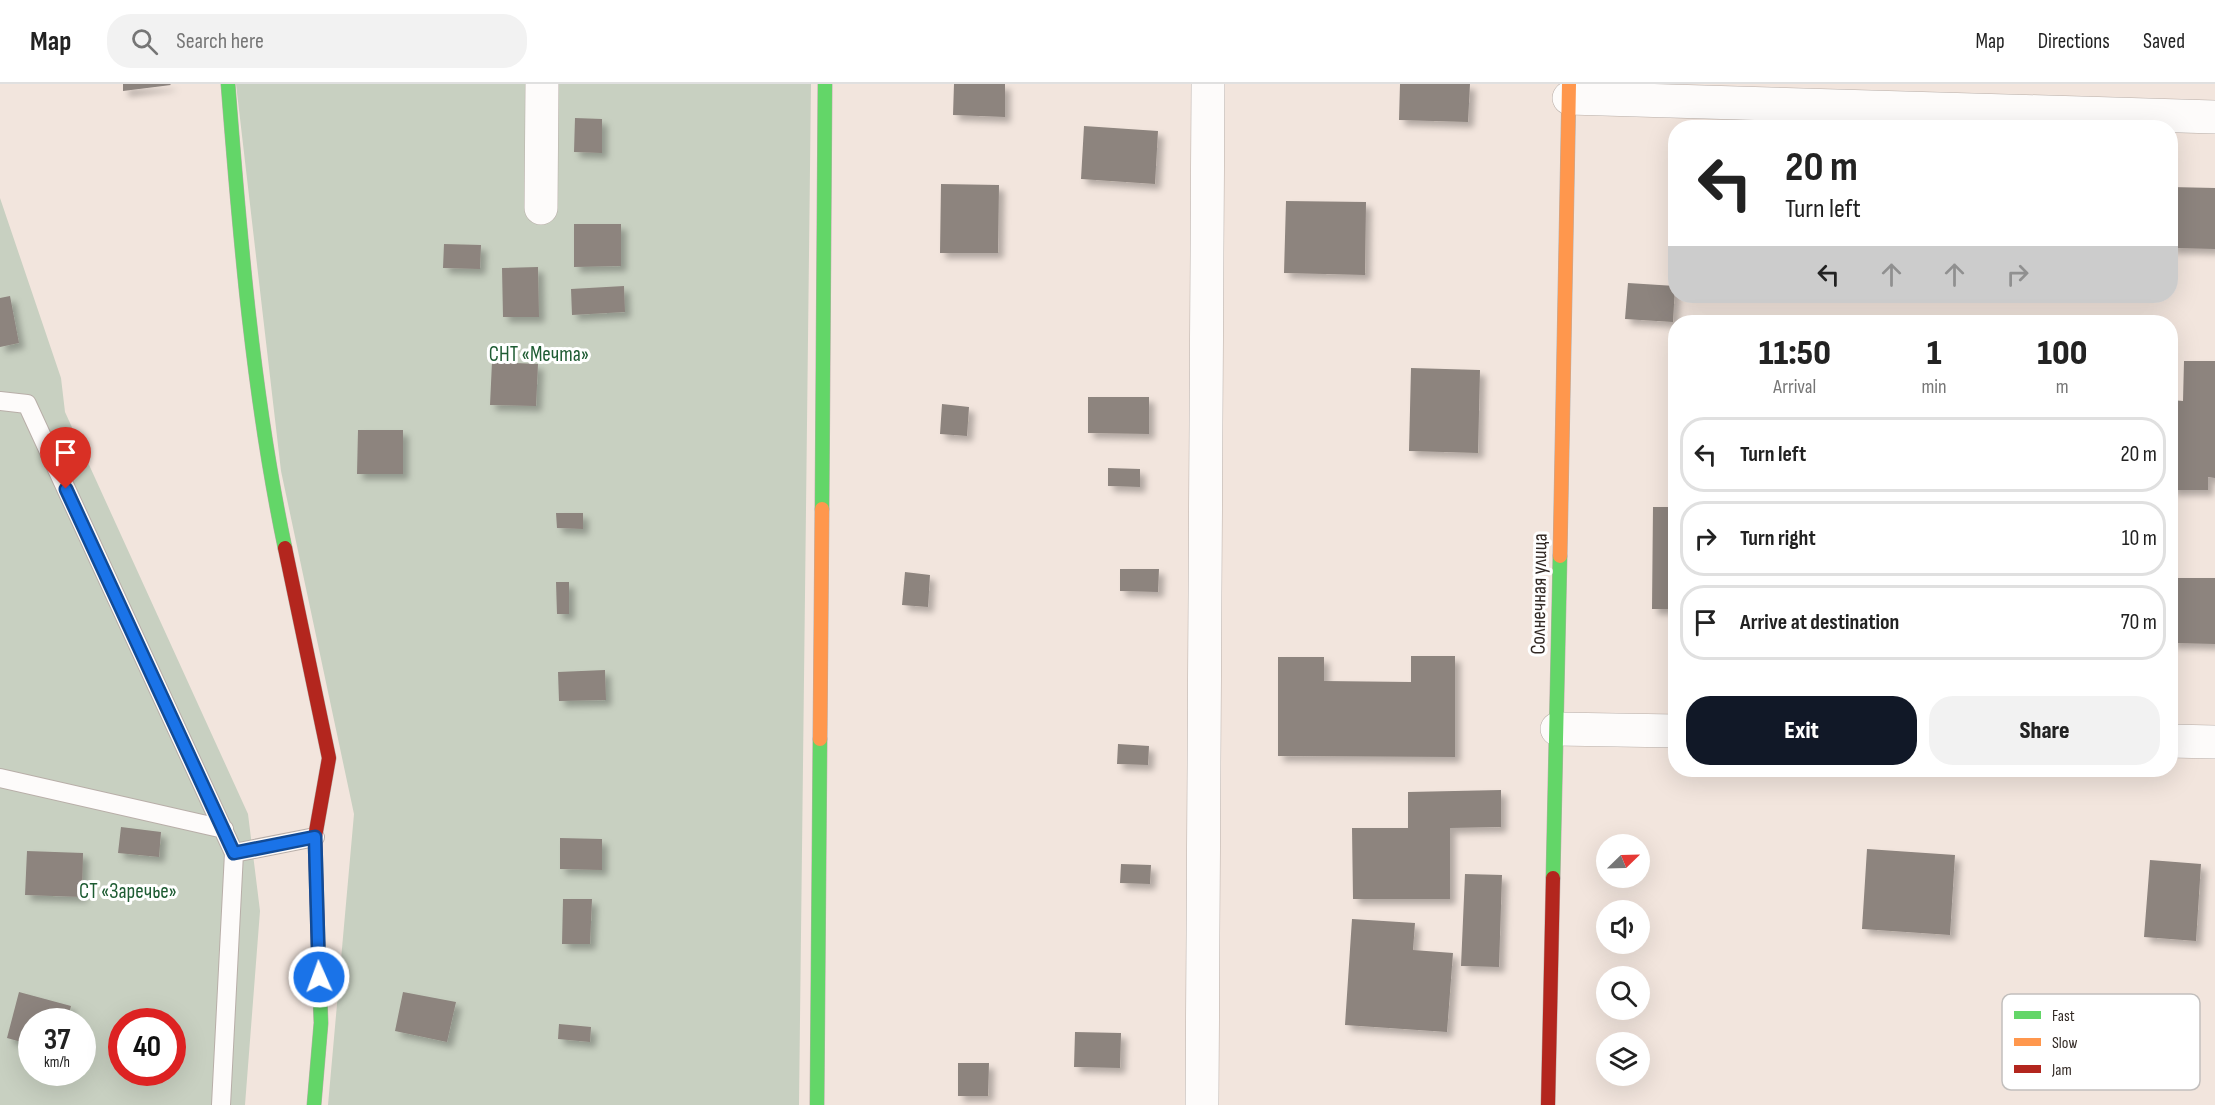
<!DOCTYPE html>
<html lang="en">
<head>
<meta charset="utf-8">
<style>
  :root { --surface:#fff; --page:#f2f2f2; --text:#222; --muted:#767676; --line:#e0e0e0; --accent:#111827 }
  body { margin:0; font-family:"Sofia Sans Condensed",sans-serif; background:var(--page); color:var(--text); height:100vh; display:flex; flex-direction:column; font-size:22px; white-space:nowrap }
  * { box-sizing:border-box; margin:0 }
  p { font-size:20px; color:var(--muted) }
  .icon { flex:none; width:33px; height:33px; fill:none; stroke:currentColor; stroke-width:2; stroke-linecap:round; stroke-linejoin:round }
  .map { position:relative; flex:1; overflow:hidden }
  .panel { position:absolute; left:1668px; top:231px; width:510px; height:462px; display:flex; flex-direction:column; background:var(--surface); border-radius:24px; box-shadow:0 6px 24px #0002 }
  .panel>* { flex:none }
  .banner { position:absolute; left:1668px; top:36px; width:510px; height:183px; border-radius:24px; box-shadow:0 6px 24px #0002; background:#fff; color:var(--text); overflow:hidden }
  .needle { width:39px; rotate:67deg }
  .tools { position:absolute; left:1596px; top:750px; display:grid; gap:12px }
  .tools a { display:grid; place-items:center; width:54px; height:54px; border-radius:50%; background:var(--surface); box-shadow:0 6px 24px #0002; font-size:30px }
  .speed { position:absolute; left:18px; top:924px; display:flex; gap:12px; font-size:30px; font-weight:700; text-align:center }
  .speed>* { display:grid; place-content:center; width:78px; height:78px; border-radius:50%; background:var(--surface); box-shadow:0 6px 24px #0002; line-height:1 }
  .speed small { font-size:15px; font-weight:400 }
  .speed .limit { border:9px solid #d22; background:#fff; color:#111 }
  .pin { position:absolute; display:grid; place-items:center; width:51px; height:51px; color:#fff; margin:-62px -26px; border-radius:50% 50% 50% 0; rotate:-45deg; box-shadow:0 0 6px #0007 }
  .pin .icon { rotate:45deg }
  .me { position:absolute; width:66px; margin:-33px; rotate:358deg; stroke-linejoin:round; filter:drop-shadow(0 0 4px #0008) }
  .turn { display:flex; align-items:center; gap:21px; height:126px; padding:0 18px; font-size:27px }
  .turn .icon { width:78px; height:78px; stroke-width:2.5 }
  .turn b { display:block; font-size:42px; line-height:51px }
  .lanes { display:flex; align-items:center; height:57px; padding:0 18px; background:#0003; justify-content:center; gap:30px; direction:ltr }
  .lanes .off { opacity:.35 }
  .eta { display:flex; justify-content:space-evenly; align-items:center; height:102px; text-align:center }
  .eta b { font-size:36px; font-weight:800; line-height:42px }
  .cta { display:flex; gap:12px; margin-top:auto; padding:12px 18px }
  .cta a { flex:1; height:69px; border-radius:24px; background:var(--accent); color:#fff; font-size:24px; font-weight:800; line-height:69px; text-align:center }
  .cta a+a { background:var(--page); color:var(--text) }
  ul { padding:0; list-style:none }
  li { display:flex; align-items:center; gap:18px; height:75px; margin:0 12px 9px; padding:0 6px; border:3px solid var(--line); border-radius:24px }
  li div { flex:1 }
  li b { display:block; font-size:22px }
  li em { font-style:normal }
  header { display:flex; align-items:center; gap:36px; box-sizing:border-box; height:84px; padding:0 30px; background:var(--surface); border-bottom:2px solid var(--line) }
  header strong { font-size:28px }
  nav { display:flex; gap:33px; margin-inline-start:auto; font-size:21px }
  .search { width:420px; height:54px; background:var(--page); display:flex; align-items:center; gap:15px; box-sizing:border-box; padding:0 21px; border-radius:24px; color:var(--muted); font-size:22px }
  .map>svg:first-child { display:block }
</style>
</head>
<body>
<header>
<strong>Map</strong>
<div class="search"><svg class="icon" aria-label="search" viewBox="0 0 24 24"><circle cx="10" cy="10" r="6"/><path d="M15 15l6 6"/></svg>Search here</div>
<nav><a>Map</a><a>Directions</a><a>Saved</a></nav>
</header>
<div class="map">
<svg width="2215" height="1021" viewBox="0 0 2215 1021">
  <defs>
    <filter id="shadow"><feDropShadow dx="5.5" dy="5.5" stdDeviation="3" flood-color="#0004"/></filter>
  </defs>
  <rect width="100%" height="100%" fill="#f2e5dd"/>
  <path fill="#c8d0c1" fill-rule="evenodd" d="M 236,0 L 811,0 L 799,1021 L 328,1021 L 354,730 L 281,387 Z
    M 0,114 L 61,294 L 65,328 L 248,730 L 260,827 L 245,1021 L 0,1021 ZM 32,938 L 82,938 L 82,988 L 32,988 ZM 122,938 L 172,938 L 172,988 L 122,988 Z"/>
  <path fill="#8d847e" filter="url(#shadow)" d="M 123,0 L 170,0 L 171,1 L 123,7 Z
    M 954,0 L 1005,0 L 1005,33 L 953,31 Z
    M 1400,0 L 1470,0 L 1468,38 L 1399,36 Z
    M 575,34 L 602,35 L 602,69 L 574,68 Z
    M 1084,42 L 1158,47 L 1155,100 L 1081,95 Z
    M 941,100 L 999,101 L 998,169 L 940,169 Z
    M 2170,103 L 2215,104 L 2215,165 L 2170,164 Z
    M 1286,117 L 1366,118 L 1365,191 L 1284,189 Z
    M 574,140 L 621,140 L 621,182 L 574,183 Z
    M 444,160 L 481,161 L 480,185 L 443,184 Z
    M 538,183 L 539,233 L 503,233 L 502,184 Z
    M 1628,199 L 1675,202 L 1673,238 L 1625,235 Z
    M 624,202 L 625,228 L 572,231 L 571,205 Z
    M 10,212 L 19,259 L 0,263 L 0,214 Z
    M 2184,277 L 2215,277 L 2215,394 L 2208,393 L 2208,406 L 2170,406 L 2172,316 L 2183,317 Z
    M 492,278 L 538,280 L 536,322 L 490,321 Z
    M 1411,284 L 1480,286 L 1478,369 L 1409,367 Z
    M 1088,313 L 1149,313 L 1149,350 L 1088,349 Z
    M 942,320 L 969,323 L 967,352 L 940,350 Z
    M 358,346 L 403,346 L 403,390 L 357,390 Z
    M 1108,384 L 1140,385 L 1140,403 L 1108,402 Z
    M 1653,423 L 1676,423 L 1676,546 L 1670,546 L 1671,525 L 1652,525 Z
    M 556,429 L 583,429 L 583,445 L 557,444 Z
    M 1120,485 L 1159,485 L 1158,508 L 1120,507 Z
    M 905,488 L 930,491 L 928,523 L 902,521 Z
    M 2170,494 L 2215,494 L 2215,560 L 2170,559 Z
    M 556,498 L 569,498 L 569,530 L 557,530 Z
    M 1411,572 L 1455,572 L 1455,673 L 1278,672 L 1278,573 L 1324,573 L 1324,597 L 1411,598 Z
    M 605,586 L 606,616 L 559,617 L 558,588 Z
    M 1118,660 L 1149,662 L 1148,681 L 1117,680 Z
    M 1501,706 L 1501,743 L 1450,744 L 1450,815 L 1353,815 L 1352,744 L 1408,744 L 1408,708 Z
    M 121,743 L 161,748 L 159,773 L 118,769 Z
    M 560,754 L 602,755 L 602,786 L 560,785 Z
    M 1867,765 L 1955,771 L 1950,851 L 1862,845 Z
    M 27,767 L 83,769 L 82,813 L 25,811 Z
    M 2150,776 L 2201,780 L 2196,857 L 2144,853 Z
    M 1121,780 L 1151,781 L 1150,800 L 1120,799 Z
    M 1465,790 L 1502,791 L 1499,883 L 1461,882 Z
    M 563,815 L 592,815 L 590,860 L 562,860 Z
    M 1352,835 L 1415,839 L 1413,866 L 1453,869 L 1447,948 L 1345,941 Z
    M 19,908 L 71,922 L 67,938 L 32,938 L 32,961 L 7,954 Z
    M 403,908 L 456,918 L 447,958 L 395,947 Z
    M 559,940 L 591,943 L 590,958 L 558,955 Z
    M 1075,948 L 1121,949 L 1120,984 L 1074,983 Z
    M 958,979 L 989,979 L 988,1012 L 958,1012 Z"/>
  <g fill="none" stroke-linecap="round" stroke-linejoin="round">
    <g stroke="#b8aea8" stroke-width="20">
      <path id="lane" d="M 0,317 L 27,320 L 234,769 L 221,1021
        M 0,694 L 224,745
        M 234,769 L 315,753"/>
    </g>
    <g stroke="#b8aea8" stroke-width="34">
      <path id="street" d="M 1569,14 L 2215,33
        M 541,124 L 542,0
        M 1557,645 L 1676,647
        M 2170,657 L 2215,658
        M 1202,1021 L 1208,0"/>
    </g>
    <g stroke="#b8aea8" stroke-width="15">
      <path id="fast" d="M 228,0 C 240,155 253,311 285,464
        M 822,425 L 825,0
        M 1553,794 L 1560,472
        M 314,1021 L 321,939 L 318,859
        M 817,1021 L 820,655"/>
    </g>
    <g stroke="#b8aea8" stroke-width="15">
      <path id="slow" d="M 1560,472 L 1569,0
        M 820,655 L 822,425"/>
    </g>
    <g stroke="#b8aea8" stroke-width="15">
      <path id="jam" d="M 285,464 L 329,674 L 315,753 L 318,859
        M 1548,1021 L 1553,794"/>
    </g>
    <use href="#lane" stroke="#fdfbfa" stroke-width="18"/>
    <use href="#street" stroke="#fdfbfa" stroke-width="33"/>
    <use href="#fast" stroke="#63d668" stroke-width="14"/>
    <use href="#slow" stroke="#ff974d" stroke-width="14"/>
    <use href="#jam" stroke="#b3261e" stroke-width="14"/>
  </g>
  <g fill="none" stroke-linecap="round" stroke-linejoin="round">
    <g stroke="#114b97" stroke-width="15">
      <path id="route" d="M 66,405 L 234,769 L 315,753 L 319,893"/>
    </g>
    <use href="#route" stroke="#1a73e8" stroke-width="10"/>
  </g>
  <g text-anchor="middle" dominant-baseline="central" stroke-width="6" stroke-linejoin="round" paint-order="stroke">
    <g font-size="21" fill="#1e5c33" stroke="#fff">
      <text x="539" y="270">СНТ «Мечта»</text>
      <text x="128" y="807">СТ «Заречье»</text>
    </g>
    <g font-size="21" fill="#322924" stroke="#fff">
      <text transform="translate(1539 510) rotate(-89)">Солнечная улица</text>
    </g>
  </g>
  <rect x="2002" y="910" width="198" height="96" rx="9" fill="#fff" stroke="#c2bfbd" stroke-width="1.5"/>
  <rect x="2014" y="927" width="27" height="8" fill="#63d668"/>
  <rect x="2014" y="954" width="27" height="8" fill="#ff974d"/>
  <rect x="2014" y="981" width="27" height="8" fill="#b3261e"/>
  <g font-size="16" fill="#322924">
    <text x="2052" y="937">Fast</text>
    <text x="2052" y="964">Slow</text>
    <text x="2052" y="991">Jam</text>
  </g>
</svg>
<div class="tools">
<a><svg class="needle" viewBox="-14 -14 28 28"><path d="M0-13l5 13h-10z" fill="#e53935"/><path d="M0 13l5-13h-10z" fill="#767676"/></svg></a>
<a><svg class="icon" aria-label="sound" viewBox="0 0 24 24"><path d="M4 9h4l5-4v14l-5-4H4zM17 9q2 3 0 6"/></svg></a>
<a><svg class="icon" aria-label="search" viewBox="0 0 24 24"><circle cx="10" cy="10" r="6"/><path d="M15 15l6 6"/></svg></a>
<a><svg class="icon" aria-label="layers" viewBox="0 0 24 24"><path d="M12 4l9 5-9 5-9-5zM3 14l9 5 9-5"/></svg></a>
</div>
<div class="speed"><div>37<small>km/h</small></div><div class="limit">40</div></div>
<div class="pin" style="left:66px;top:405px;background:#d93025"><svg class="icon" aria-label="arrive" viewBox="0 0 24 24"><path d="M6 21V4h12l-3 4 3 4H6"/></svg></div>
<svg class="me" style="left:319px;top:893px" viewBox="-20 -20 40 40"><circle r="17" fill="#1a73e8" stroke="#fff" stroke-width="3"/><path d="M0-11L8 9 0 5-8 9z" fill="#fff"/></svg>
<div class="banner">
<div class="turn"><svg class="icon" aria-label="left" viewBox="0 0 24 24"><path d="M17 20v-9H6M10 6l-5 5 5 5"/></svg><div><b>20 m</b>Turn left</div></div>
<div class="lanes"><svg class="icon" aria-label="left" viewBox="0 0 24 24"><path d="M17 20v-9H6M10 6l-5 5 5 5"/></svg><svg class="icon off" aria-label="ahead" viewBox="0 0 24 24"><path d="M12 20V5M6 11l6-6 6 6"/></svg><svg class="icon off" aria-label="ahead" viewBox="0 0 24 24"><path d="M12 20V5M6 11l6-6 6 6"/></svg><svg class="icon off" aria-label="right" viewBox="0 0 24 24"><path d="M7 20v-9h11M14 6l5 5-5 5"/></svg></div>
</div>
<section class="panel">
<div class="eta">
<div><b>11:50</b><p>Arrival</p></div>
<div><b>1</b><p>min</p></div>
<div><b>100</b><p>m</p></div>
</div>
<ul>
<li><svg class="icon" aria-label="left" viewBox="0 0 24 24"><path d="M17 20v-9H6M10 6l-5 5 5 5"/></svg><div><b>Turn left</b></div><em>20 m</em></li>
<li><svg class="icon" aria-label="right" viewBox="0 0 24 24"><path d="M7 20v-9h11M14 6l5 5-5 5"/></svg><div><b>Turn right</b></div><em>10 m</em></li>
<li><svg class="icon" aria-label="arrive" viewBox="0 0 24 24"><path d="M6 21V4h12l-3 4 3 4H6"/></svg><div><b>Arrive at destination</b></div><em>70 m</em></li>
</ul>
<div class="cta"><a>Exit</a><a>Share</a></div>
</section>
</div>
</body>
</html>
